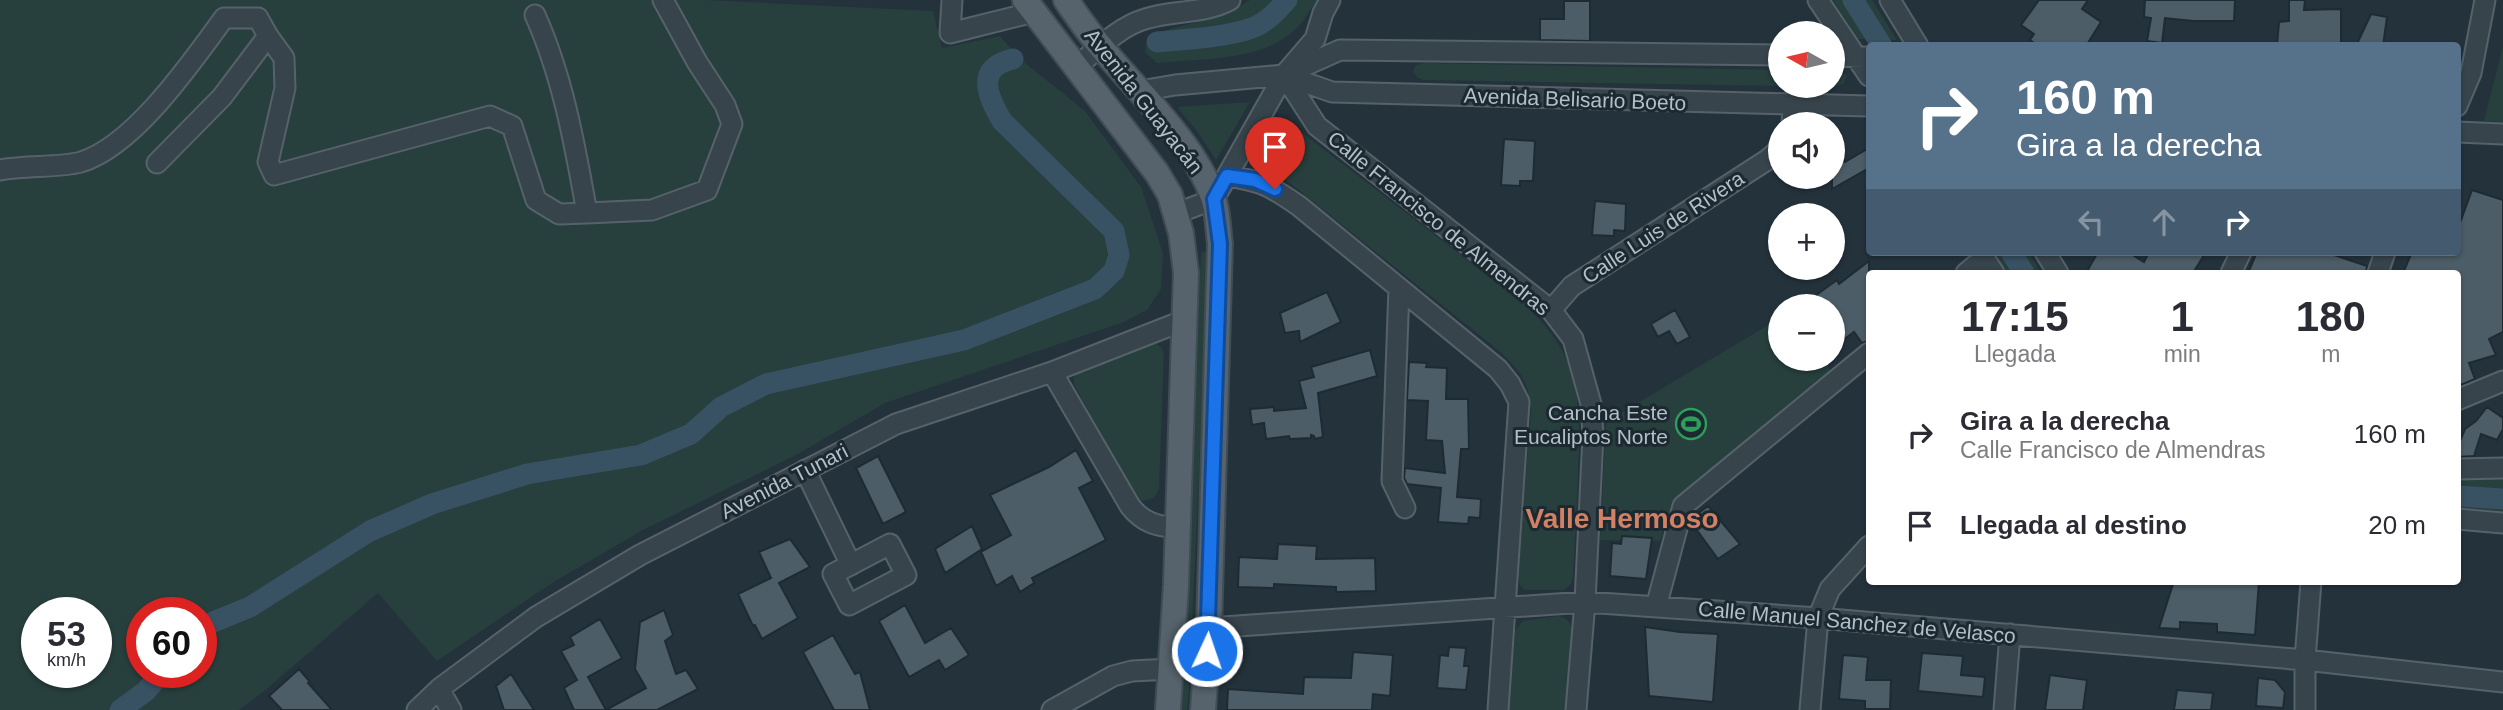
<!DOCTYPE html>
<html lang="es">
<head>
<meta charset="utf-8">
<style>
  :root { --surface:#fff; --page:#f2f2f3; --text:#2b2b33; --muted:#7c7c81 }
  body { margin:0; font-family:Helvetica,sans-serif; background:var(--page); color:var(--text); height:100vh; display:flex; flex-direction:column; font-size:26px; white-space:nowrap }
  * { box-sizing:border-box; margin:0 }
  p { font-size:23px; color:var(--muted) }
  .icon { flex:none; width:38px; height:38px; fill:none; stroke:currentColor; stroke-width:2; stroke-linecap:round; stroke-linejoin:round }
  .map { position:relative; flex:1; overflow:hidden }
  .sheet { position:absolute; left:1866px; top:270px; width:595px; height:315px; display:flex; flex-direction:column; background:var(--surface); border-radius:7px; box-shadow:0 2px 5px #0004 }
  .sheet>* { flex:none }
  .hud { position:absolute; left:1866px; top:42px; width:595px; height:214px; border-radius:7px; box-shadow:0 2px 5px #0004; background:#56718a; color:#fff; overflow:hidden }
  .needle { width:46px; rotate:278deg }
  .buttons { position:absolute; left:1768px; top:21px; display:grid; gap:14px }
  .buttons a { display:grid; place-items:center; width:77px; height:77px; border-radius:50%; background:var(--surface); box-shadow:0 2px 5px #0004; font-size:35px }
  .speed { position:absolute; left:21px; top:597px; display:flex; gap:14px; font-size:35px; font-weight:700; text-align:center }
  .speed>* { display:grid; place-content:center; width:91px; height:91px; border-radius:50%; background:var(--surface); box-shadow:0 2px 5px #0004; line-height:1 }
  .speed small { font-size:18px; font-weight:400 }
  .speed .limit { border:10px solid #d22; background:#fff; color:#111 }
  .pin { position:absolute; display:grid; place-items:center; width:60px; height:60px; color:#fff; margin:-72px -30px; border-radius:50% 50% 50% 0; rotate:-45deg; box-shadow:0 0 7px #0007 }
  .pin .icon { rotate:45deg }
  .me { position:absolute; width:77px; margin:-38px; rotate:3deg; stroke-linejoin:round; filter:drop-shadow(0 0 5px #0008) }
  .turn { display:flex; align-items:center; gap:24px; height:147px; padding:0 35px; font-size:32px }
  .turn .icon { width:91px; height:91px; stroke-width:2.5 }
  .turn b { display:block; font-size:49px; line-height:60px }
  .lanes { display:flex; align-items:center; height:66px; padding:0 35px; background:#0003; justify-content:center; gap:35px; direction:ltr }
  .lanes .off { opacity:.35 }
  .eta { display:flex; justify-content:space-evenly; align-items:center; height:119px; text-align:center }
  .eta b { font-size:42px; font-weight:700; line-height:49px }
  ul { padding:0; list-style:none }
  li { display:flex; align-items:center; gap:21px; height:91px; padding:0 35px }
  li div { flex:1 }
  li b { display:block; font-size:26px }
  li em { font-style:normal }
  .map>svg:first-child { display:block }
</style>
</head>
<body>
<div class="map">
<svg width="2503" height="710" viewBox="0 0 2503 710">
  <rect width="100%" height="100%" fill="#24323c"/>
  <path fill="#273f3d" fill-rule="evenodd" d="M 0,0 L 706,0 L 933,11 L 942,48 L 1000,36 L 1019,58 L 1085,111 L 1141,187 L 1163,253 L 1161,289 L 1147,310 L 1124,322 L 885,403 L 798,454 L 643,530 L 552,583 L 437,661 L 378,593 L 263,692 L 239,710 L 0,710 ZM 37,612 L 96,612 L 96,672 L 37,672 ZM 142,612 L 201,612 L 201,672 L 142,672 Z
    M 1250,0 L 1317,0 C 1311,9 1305,19 1298,27 C 1264,62 1202,58 1157,63 L 1145,52 L 1147,40 C 1159,31 1168,30 1182,26 C 1206,20 1230,13 1250,0 Z
    M 1833,0 L 1872,0 L 1897,40 L 1858,39 Z
    M 2503,46 L 2503,122 L 2484,121 Z
    M 1424,63 L 1780,70 L 1780,86 L 1832,86 L 1832,71 L 1847,75 L 1844,83 L 1837,87 L 1423,80 L 1417,77 L 1413,72 L 1415,66 Z
    M 1250,102 L 1216,160 L 1197,131 L 1177,107 Z
    M 1287,125 L 1296,128 L 1523,303 C 1582,357 1581,398 1578,474 C 1577,508 1575,542 1573,576 C 1572,583 1570,587 1563,590 L 1525,590 L 1520,585 L 1518,576 L 1531,410 C 1528,379 1520,371 1498,350 L 1270,167 L 1262,158 L 1263,147 L 1278,126 Z
    M 1201,252 L 1209,253 L 1189,692 L 1187,710 L 1182,710 Z
    M 1992,252 L 2028,252 L 2041,273 L 2005,273 Z
    M 1780,318 L 1780,359 L 1822,359 L 1831,371 L 1673,503 L 1660,541 L 1600,540 L 1606,422 Z
    M 1153,343 L 1160,346 L 1164,352 L 1159,489 L 1154,498 L 1143,501 L 1134,497 L 1074,384 L 1074,377 L 1077,371 Z
    M 2503,476 L 2503,515 L 2457,511 L 2457,477 Z
    M 1559,616 C 1568,619 1571,623 1573,632 L 1566,710 L 1509,710 L 1515,630 L 1523,621 Z"/>
  <g fill="none" stroke-linecap="round" stroke-linejoin="round">
    <path stroke="#385163" stroke-width="21" d="M 1853,0 L 1882,46
      M 1157,42 C 1188,39 1223,38 1252,28 C 1266,23 1277,11 1287,0
      M 2011,252 L 2024,273
      M 2457,496 L 2503,499
      M 201,627 L 250,607 L 370,531 L 432,504 L 527,474 L 641,455 L 691,434 L 721,407 L 766,384 L 964,340 L 1095,289 L 1114,271 L 1119,255 L 1114,231 L 1002,121 C 988,97 974,68 1013,59
      M 120,710 L 146,691 L 162,672"/>
  </g>
  <path fill="#4c5d67" stroke="#1f2b33" stroke-width="2" d="M 2039,0 L 2088,0 L 2082,9 L 2101,22 L 2086,46 L 2038,46 L 2030,40 L 2034,34 L 2021,25 Z
    M 2145,0 L 2235,0 L 2234,21 L 2193,21 L 2165,18 L 2162,43 L 2147,41 L 2151,18 L 2144,17 Z
    M 2289,0 L 2305,0 L 2304,10 L 2341,9 L 2341,46 L 2277,46 L 2279,22 L 2289,21 Z
    M 1564,1 L 1590,1 L 1590,41 L 1540,40 L 1540,19 L 1564,19 Z
    M 2371,14 L 2387,17 L 2383,46 L 2356,46 Z
    M 1504,139 L 1535,141 L 1533,181 L 1520,181 L 1520,186 L 1501,185 Z
    M 1832,141 L 1845,162 L 1869,148 L 1869,168 L 1832,189 Z
    M 2472,190 L 2503,200 L 2503,332 L 2489,339 L 2496,355 L 2469,363 L 2475,379 L 2461,385 L 2457,375 L 2457,273 L 2403,273 L 2412,252 L 2457,252 L 2457,218 L 2461,220 Z
    M 1595,201 L 1626,204 L 1625,231 L 1614,230 L 1614,236 L 1592,235 Z
    M 2098,252 L 2128,252 L 2144,262 L 2149,252 L 2206,252 L 2193,273 L 2086,273 Z
    M 2257,252 L 2325,252 L 2367,266 L 2366,273 L 2248,273 Z
    M 1869,261 L 1869,341 L 1862,343 L 1854,332 L 1839,343 L 1832,333 L 1832,306 L 1801,306 L 1837,280 L 1839,284 Z
    M 1327,292 L 1341,322 L 1300,342 L 1299,331 L 1285,333 L 1280,313 Z
    M 1675,310 L 1690,337 L 1677,344 L 1669,331 L 1658,337 L 1651,324 Z
    M 1370,350 L 1377,376 L 1318,393 L 1323,437 L 1315,439 L 1314,436 L 1311,435 L 1311,438 L 1290,439 L 1289,436 L 1266,439 L 1264,423 L 1252,425 L 1250,409 L 1274,407 L 1274,411 L 1306,408 L 1299,381 L 1314,377 L 1311,367 Z
    M 1409,362 L 1427,363 L 1426,367 L 1447,368 L 1446,399 L 1468,399 L 1469,449 L 1461,449 L 1457,497 L 1481,499 L 1480,518 L 1469,517 L 1468,524 L 1438,522 L 1441,488 L 1407,484 L 1404,478 L 1405,468 L 1445,473 L 1442,441 L 1426,440 L 1428,401 L 1407,400 Z
    M 2487,407 L 2503,418 L 2503,429 L 2497,440 L 2481,434 L 2474,456 L 2457,457 L 2457,441 L 2460,441 L 2465,429 L 2476,421 Z
    M 1076,450 L 1093,481 L 1079,488 L 1106,540 L 1032,578 L 1034,583 L 1020,592 L 1012,576 L 996,586 L 981,552 L 1011,535 L 990,495 L 1049,467 Z
    M 878,456 L 906,512 L 883,524 L 856,468 Z
    M 1708,506 L 1740,544 L 1718,559 L 1691,522 L 1693,517 Z
    M 972,526 L 982,549 L 945,573 L 935,549 Z
    M 1622,536 L 1652,538 L 1646,579 L 1610,576 L 1612,543 L 1621,544 Z
    M 790,539 L 810,567 L 779,583 L 798,618 L 762,639 L 755,625 L 753,626 L 738,594 L 771,578 L 759,552 Z
    M 1278,544 L 1317,546 L 1316,559 L 1375,558 L 1376,591 L 1336,592 L 1336,587 L 1274,584 L 1274,588 L 1238,587 L 1239,557 L 1277,559 Z
    M 2174,581 L 2259,581 L 2255,635 L 2217,632 L 2217,624 L 2180,622 L 2180,629 L 2159,628 Z
    M 905,605 L 925,643 L 951,628 L 969,655 L 945,670 L 939,660 L 909,677 L 879,621 Z
    M 664,610 L 673,635 L 665,641 L 676,674 L 686,670 L 698,689 L 657,710 L 574,710 L 564,688 L 577,680 L 561,651 L 574,645 L 570,637 L 600,619 L 622,658 L 588,677 L 606,710 L 646,688 L 635,669 L 640,622 Z
    M 1645,627 L 1680,632 L 1718,634 L 1713,702 L 1649,696 Z
    M 833,635 L 855,674 L 860,672 L 870,710 L 834,710 L 803,652 Z
    M 1449,647 L 1466,648 L 1464,666 L 1469,666 L 1466,690 L 1437,688 L 1440,655 L 1448,656 Z
    M 1353,652 L 1393,655 L 1390,696 L 1373,694 L 1372,710 L 1227,710 L 1228,689 L 1303,694 L 1304,677 L 1351,678 Z
    M 1922,653 L 1963,656 L 1961,675 L 1985,677 L 1983,697 L 1918,691 Z
    M 1843,655 L 1868,657 L 1866,680 L 1891,680 L 1890,709 L 1865,709 L 1865,701 L 1839,699 Z
    M 299,669 L 310,682 L 308,683 L 332,710 L 282,710 L 269,696 Z
    M 511,674 L 534,710 L 504,710 L 496,686 Z
    M 2050,675 L 2087,680 L 2083,710 L 2045,710 Z
    M 2258,678 L 2275,680 L 2285,692 L 2283,708 L 2256,706 Z
    M 2177,690 L 2213,693 L 2211,710 L 2174,710 Z"/>
  <g fill="none" stroke-linecap="round" stroke-linejoin="round">
    <g stroke="#56626a" stroke-width="23">
      <path id="minor" d="M 952,0 L 950,33 L 1034,12
        M 1818,0 L 1869,76
        M 1890,0 L 1918,46
        M 535,15 C 563,77 575,146 587,213 L 652,210 L 707,190 L 732,124 L 725,105 L 697,62 L 663,0
        M 1832,56 L 1866,57
        M 1075,68 C 1097,50 1118,27 1145,19 C 1173,10 1204,14 1230,0
        M 1284,75 L 1317,126 L 1551,310 L 1573,339 L 1591,404 L 1593,435 L 1585,602 L 1576,710
        M 1284,75 L 1332,92 L 1869,106
        M 1140,91 L 1175,85 L 1284,75 L 1340,50 L 1780,55
        M 2457,106 L 2471,73 L 2485,0
        M 1792,124 L 1793,105
        M 2457,132 L 2503,134
        M 157,163 L 222,97 L 268,36
        M 0,170 C 25,165 59,168 81,162 C 134,146 191,63 224,18 L 258,18 L 268,36 L 284,58 L 285,88 L 268,162 L 274,175 L 490,116 L 512,126 L 536,200 L 559,214 L 587,213
        M 1227,176 C 1262,181 1270,186 1299,206 L 1498,369 L 1510,384 L 1519,402 L 1498,710
        M 1175,214 L 1214,199 L 1284,75 L 1315,39 L 1323,13 L 1330,0
        M 1980,252 L 1994,273
        M 2045,252 L 2058,273
        M 1966,273 L 1984,258
        M 2231,273 L 2241,252
        M 2378,273 L 2385,252
        M 1399,288 L 1392,481 L 1405,508
        M 1551,310 L 1572,286 L 1767,160 L 1780,149
        M 1052,372 L 1130,506 C 1143,523 1157,526 1177,528
        M 2457,400 L 2503,381
        M 2457,469 L 2503,468
        M 805,470 L 851,565
        M 2457,519 L 2503,523
        M 890,544 L 906,575 L 849,605 L 833,574 Z
        M 1656,607 L 1683,506 L 1869,353
        M 1209,628 L 1585,602 L 1818,618 L 2305,660 L 2503,682
        M 439,689 L 451,710
        M 417,710 L 439,689 L 536,617 L 640,555 L 896,424 L 1052,372 L 1185,320
        M 1052,710 L 1113,676 L 1132,671 L 1172,669
        M 1810,710 L 1818,618 L 1830,589 L 1869,546
        M 2004,710 L 2010,634
        M 2305,710 L 2305,660 L 2311,581"/>
    </g>
    <g stroke="#414d55" stroke-width="28">
      <path id="major" d="M 1025,0 L 1157,173 L 1170,195 L 1181,233 L 1186,273 L 1176,585 L 1168,710
        M 1066,0 C 1077,16 1088,32 1101,47 C 1137,91 1194,143 1213,197 C 1218,211 1218,229 1220,244 L 1209,628 L 1203,710"/>
    </g>
    <use href="#minor" stroke="#38444c" stroke-width="19"/>
    <use href="#major" stroke="#56636c" stroke-width="24"/>
  </g>
  <g fill="none" stroke-linecap="round" stroke-linejoin="round">
    <g stroke="#114b97" stroke-width="18">
      <path id="route" d="M 1207,651 L 1220,244 L 1214,199 L 1227,176 L 1255,180 L 1275,189"/>
    </g>
    <use href="#route" stroke="#1a73e8" stroke-width="12"/>
  </g>
  <defs>
    <g id="stadium-ring" transform="scale(1.575)"><circle r="9.5" fill="#1d2931" stroke="#2e9e5b" stroke-width="1.5"/><path d="M0-5a6.5 5 0 1 0 0 10a6.5 5 0 1 0 0-10ZM-3.5-1.8h7v3.6h-7Z" fill="#2e9e5b"/></g>
  </defs>
  <g fill-rule="evenodd">
    <use href="#stadium-ring" x="1691" y="424"/>
  </g>
  <g text-anchor="middle" dominant-baseline="central" stroke-width="6" stroke-linejoin="round" paint-order="stroke">
    <g font-size="21" fill="#b3bfc8" stroke="#1d2931">
      <text transform="translate(1575 99) rotate(2)">Avenida Belisario Boeto</text>
      <text transform="translate(1144 101) rotate(52)">Avenida Guayacán</text>
      <text transform="translate(1439 223) rotate(39)">Calle Francisco de Almendras</text>
      <text transform="translate(1663 227) rotate(-33)">Calle Luis de Rivera</text>
      <text transform="translate(784 481) rotate(-27)">Avenida Tunari</text>
      <text transform="translate(1857 622) rotate(5)">Calle Manuel Sanchez de Velasco</text>
    </g>
    <g font-size="21" fill="#b3bfc8" stroke="#1d2931" text-anchor="end">
      <text x="1668" y="412">Cancha Este<tspan x="1668" dy="24">Eucaliptos Norte</tspan></text>
    </g>
    <g font-size="28" font-weight="bold" fill="#d28164" stroke="#1d2931">
      <text x="1622" y="518">Valle Hermoso</text>
    </g>
  </g>
</svg>
<div class="buttons">
<a><svg class="needle" viewBox="-14 -14 28 28"><path d="M0-13l5 13h-10z" fill="#e53935"/><path d="M0 13l5-13h-10z" fill="#7c7c81"/></svg></a>
<a><svg class="icon" aria-label="sound" viewBox="0 0 24 24"><path d="M4 9h4l5-4v14l-5-4H4zM17 9q2 3 0 6"/></svg></a>
<a>+</a>
<a>−</a>
</div>
<div class="speed"><div>53<small>km/h</small></div><div class="limit">60</div></div>
<div class="pin" style="left:1275px;top:189px;background:#d93025"><svg class="icon" aria-label="arrive" viewBox="0 0 24 24"><path d="M6 21V4h12l-3 4 3 4H6"/></svg></div>
<svg class="me" style="left:1207px;top:651px" viewBox="-20 -20 40 40"><circle r="17" fill="#1a73e8" stroke="#fff" stroke-width="3"/><path d="M0-11L8 9 0 5-8 9z" fill="#fff"/></svg>
<div class="hud">
<div class="turn"><svg class="icon" aria-label="right" viewBox="0 0 24 24"><path d="M7 20v-9h11M14 6l5 5-5 5"/></svg><div><b>160 m</b>Gira a la derecha</div></div>
<div class="lanes"><svg class="icon off" aria-label="left" viewBox="0 0 24 24"><path d="M17 20v-9H6M10 6l-5 5 5 5"/></svg><svg class="icon off" aria-label="ahead" viewBox="0 0 24 24"><path d="M12 20V5M6 11l6-6 6 6"/></svg><svg class="icon" aria-label="right" viewBox="0 0 24 24"><path d="M7 20v-9h11M14 6l5 5-5 5"/></svg></div>
</div>
<section class="sheet">
<div class="eta">
<div><b>17:15</b><p>Llegada</p></div>
<div><b>1</b><p>min</p></div>
<div><b>180</b><p>m</p></div>
</div>
<ul>
<li><svg class="icon" aria-label="right" viewBox="0 0 24 24"><path d="M7 20v-9h11M14 6l5 5-5 5"/></svg><div><b>Gira a la derecha</b><p>Calle Francisco de Almendras</p></div><em>160 m</em></li>
<li><svg class="icon" aria-label="arrive" viewBox="0 0 24 24"><path d="M6 21V4h12l-3 4 3 4H6"/></svg><div><b>Llegada al destino</b></div><em>20 m</em></li>
</ul>
</section>
</div>
</body>
</html>
